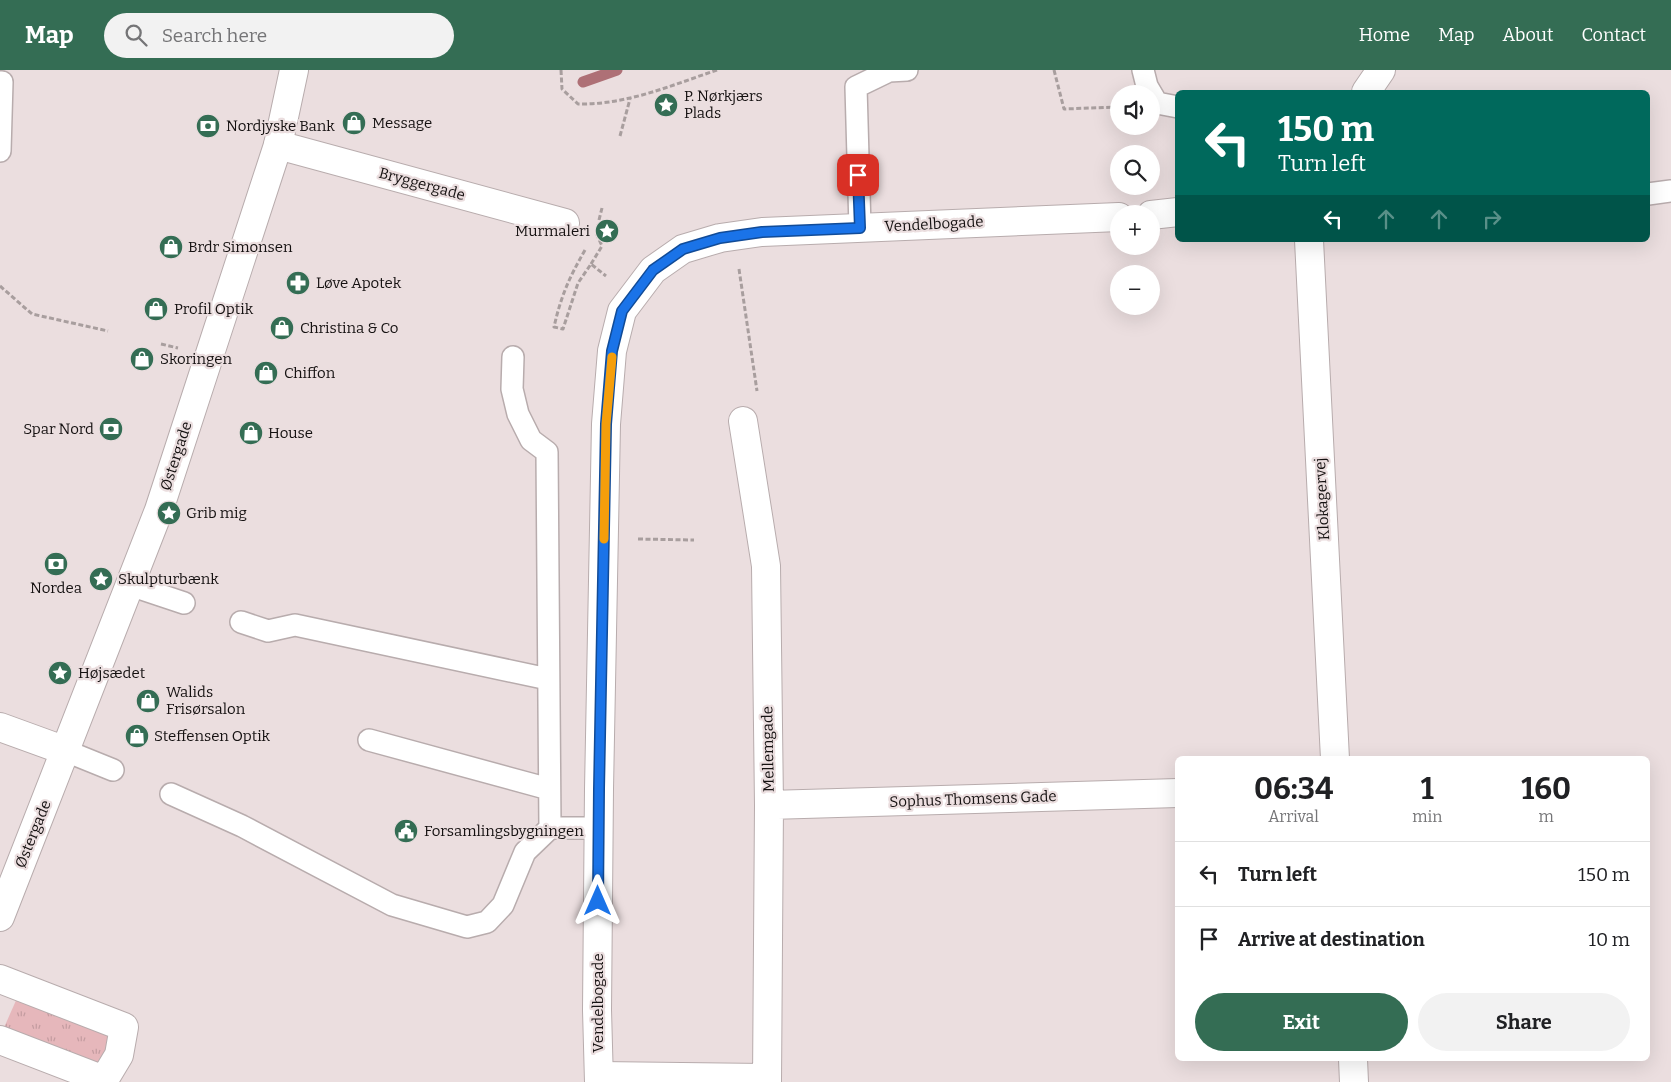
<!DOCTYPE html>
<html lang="en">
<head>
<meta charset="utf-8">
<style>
  :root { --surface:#fff; --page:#f2f2f2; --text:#202124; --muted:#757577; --line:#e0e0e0; --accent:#346d54 }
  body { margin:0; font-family:Bitter,serif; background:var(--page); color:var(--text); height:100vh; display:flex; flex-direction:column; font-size:19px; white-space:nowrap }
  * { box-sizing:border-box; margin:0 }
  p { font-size:16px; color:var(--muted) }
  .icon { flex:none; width:28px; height:28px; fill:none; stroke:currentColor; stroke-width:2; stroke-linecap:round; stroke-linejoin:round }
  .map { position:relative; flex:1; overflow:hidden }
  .side { position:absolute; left:1175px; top:686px; width:475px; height:305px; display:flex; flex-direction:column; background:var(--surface); border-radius:8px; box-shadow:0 5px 20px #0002 }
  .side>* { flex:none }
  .hud { position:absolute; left:1175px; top:20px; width:475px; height:152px; border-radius:8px; box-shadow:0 5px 20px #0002; background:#00695c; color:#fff; overflow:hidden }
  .tools { position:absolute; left:1110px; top:15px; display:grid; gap:10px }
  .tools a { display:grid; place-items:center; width:50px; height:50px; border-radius:50%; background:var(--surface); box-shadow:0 5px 20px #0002; font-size:25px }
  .pin { position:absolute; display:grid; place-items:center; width:42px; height:42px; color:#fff; margin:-21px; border-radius:10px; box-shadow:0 2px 8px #0006 }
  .me { position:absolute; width:55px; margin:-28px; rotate:0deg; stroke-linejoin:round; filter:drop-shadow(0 0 4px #0008) }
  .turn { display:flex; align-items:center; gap:18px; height:105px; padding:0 20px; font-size:22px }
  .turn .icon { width:65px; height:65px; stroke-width:2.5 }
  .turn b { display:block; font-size:35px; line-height:42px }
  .lanes { display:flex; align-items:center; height:48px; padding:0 20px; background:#0003; justify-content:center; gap:25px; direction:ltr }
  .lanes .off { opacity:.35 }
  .eta { display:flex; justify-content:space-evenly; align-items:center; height:85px; text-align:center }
  .eta b { font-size:30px; font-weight:700; line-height:35px }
  .primary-button { display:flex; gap:10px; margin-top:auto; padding:10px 20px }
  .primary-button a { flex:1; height:58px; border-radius:30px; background:var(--accent); color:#fff; font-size:20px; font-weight:700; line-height:58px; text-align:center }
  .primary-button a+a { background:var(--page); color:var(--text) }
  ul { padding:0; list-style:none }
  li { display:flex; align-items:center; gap:15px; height:65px; padding:0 20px; border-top:1px solid var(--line) }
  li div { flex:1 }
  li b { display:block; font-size:19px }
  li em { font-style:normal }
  header { display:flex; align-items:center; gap:30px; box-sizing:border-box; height:70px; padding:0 25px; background:var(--accent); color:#fff }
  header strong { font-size:24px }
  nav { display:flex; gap:28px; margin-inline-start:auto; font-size:18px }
  .search { width:350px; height:45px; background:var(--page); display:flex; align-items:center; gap:12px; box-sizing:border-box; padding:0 18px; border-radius:28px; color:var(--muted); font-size:19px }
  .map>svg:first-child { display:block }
</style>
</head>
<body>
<header>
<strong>Map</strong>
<div class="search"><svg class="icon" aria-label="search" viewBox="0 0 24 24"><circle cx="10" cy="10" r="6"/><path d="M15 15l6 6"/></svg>Search here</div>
<nav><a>Home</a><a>Map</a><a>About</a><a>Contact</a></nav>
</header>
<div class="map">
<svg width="1671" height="1012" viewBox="0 0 1671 1012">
  <defs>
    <pattern id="park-tufts" width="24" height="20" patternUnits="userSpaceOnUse" patternTransform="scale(1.25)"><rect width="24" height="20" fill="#e6b7bb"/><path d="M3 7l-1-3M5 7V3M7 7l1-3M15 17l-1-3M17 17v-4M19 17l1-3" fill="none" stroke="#c49ca0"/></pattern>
  </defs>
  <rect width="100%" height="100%" fill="#ebdedf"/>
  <path fill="url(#park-tufts)" d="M 21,919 L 117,961 L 99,1002 L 3,960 Z"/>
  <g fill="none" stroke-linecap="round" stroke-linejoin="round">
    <path stroke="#ae7076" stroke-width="11" d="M 583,12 L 617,0"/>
    <g stroke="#b8acad" stroke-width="24">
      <path id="service" d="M 1143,0 L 1147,16 L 1157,33 L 1178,37
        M 0,12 L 2,12 L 0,81
        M 1648,124 L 1671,121
        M 860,158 L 856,17 L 889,1 L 907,0
        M 513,287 L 512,319 L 518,344 L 531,370 L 547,382 L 550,758
        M 130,515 L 184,533
        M 241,552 L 268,561 L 295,555 L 548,609
        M 369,670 L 549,719
        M 66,681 L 113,700
        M 171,724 L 242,756 L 392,835 L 467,857 L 487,852 L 503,835 L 525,782 L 550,758 L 599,758"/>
    </g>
    <g stroke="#b8acad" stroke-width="30">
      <path id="pedestrian" d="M 0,847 L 159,440 L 278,75 L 294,0
        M 0,909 L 124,957 L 119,985 L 104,1010 L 0,970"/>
    </g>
    <g stroke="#b8acad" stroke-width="30">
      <path id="minor" d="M 278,75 L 565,153
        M 1309,170 L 1335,689
        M 743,351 L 766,496 L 769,735 L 767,1012
        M 0,657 L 66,681
        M 769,735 L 1178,723
        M 1353,989 L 1354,1012
        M 599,1006 L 767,1008"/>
    </g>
    <g stroke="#b8acad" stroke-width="30">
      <path id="tertiary" d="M 1366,22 L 1381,0
        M 1151,145 L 1178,142
        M 599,1012 L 597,940 L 599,719 L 606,354 L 612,281 L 622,241 L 653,200 L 683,179 L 720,168 L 762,162 L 1119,147"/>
    </g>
    <path stroke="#a89e9e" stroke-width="3" stroke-dasharray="5 2.5" stroke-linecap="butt" d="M 561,0 L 562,19 L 578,34 C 627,35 672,15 717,0
      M 1054,0 L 1064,39 L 1119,37
      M 620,66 L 630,29
      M 599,150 L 602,138
      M 585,180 C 569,208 561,226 554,257 L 563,259 L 578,213 L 591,194 L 606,206
      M 591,194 L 602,176 L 596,163
      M 739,199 L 757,321
      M 0,216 L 32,244 L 108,261
      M 161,274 L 178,278
      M 638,469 L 694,470"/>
    <use href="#service" stroke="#fff" stroke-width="21"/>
    <use href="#pedestrian" stroke="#fff" stroke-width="28"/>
    <use href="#minor" stroke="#fff" stroke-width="28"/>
    <use href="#tertiary" stroke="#fff" stroke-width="28"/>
  </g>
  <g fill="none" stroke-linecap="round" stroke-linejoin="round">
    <g stroke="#114b97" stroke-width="12">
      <path id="route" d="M 598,831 L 599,719 L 606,354 L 612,281 L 622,241 L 653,200 L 683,179 L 720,168 L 762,162 L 860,158 L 858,105"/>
    </g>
    <use href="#route" stroke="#1a73e8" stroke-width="9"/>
    <path stroke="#f59e0b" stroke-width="9" d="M 604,469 L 606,354 L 612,287"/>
  </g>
  <defs>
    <g id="sight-disc" transform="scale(1.25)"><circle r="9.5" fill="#346d54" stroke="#ebdedf"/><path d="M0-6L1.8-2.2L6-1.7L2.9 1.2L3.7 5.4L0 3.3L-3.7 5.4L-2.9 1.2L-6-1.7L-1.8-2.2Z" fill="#fff"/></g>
    <g id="shop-disc" transform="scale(1.25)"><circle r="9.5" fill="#346d54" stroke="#ebdedf"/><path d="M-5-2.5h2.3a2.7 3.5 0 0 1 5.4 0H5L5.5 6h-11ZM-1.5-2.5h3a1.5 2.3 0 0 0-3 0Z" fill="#fff"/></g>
    <g id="bank-disc" transform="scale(1.25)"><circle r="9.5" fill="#346d54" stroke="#ebdedf"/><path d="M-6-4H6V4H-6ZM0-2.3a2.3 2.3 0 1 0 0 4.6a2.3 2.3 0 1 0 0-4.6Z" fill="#fff"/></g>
    <g id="pharmacy-disc" transform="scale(1.25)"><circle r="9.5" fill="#346d54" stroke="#ebdedf"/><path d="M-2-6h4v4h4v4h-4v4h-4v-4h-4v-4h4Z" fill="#fff"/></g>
    <g id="civic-disc" transform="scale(1.25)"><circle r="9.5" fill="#346d54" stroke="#ebdedf"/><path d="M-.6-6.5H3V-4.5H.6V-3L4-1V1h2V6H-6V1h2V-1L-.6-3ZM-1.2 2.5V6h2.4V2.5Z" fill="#fff"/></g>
  </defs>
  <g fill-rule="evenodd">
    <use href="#sight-disc" x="666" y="35"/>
    <use href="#shop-disc" x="354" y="53"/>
    <use href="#bank-disc" x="208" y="56"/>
    <use href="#sight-disc" x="607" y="161"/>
    <use href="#shop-disc" x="171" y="177"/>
    <use href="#pharmacy-disc" x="298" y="213"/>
    <use href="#shop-disc" x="156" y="239"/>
    <use href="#shop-disc" x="282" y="258"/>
    <use href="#shop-disc" x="142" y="289"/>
    <use href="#shop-disc" x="266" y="303"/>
    <use href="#bank-disc" x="111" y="359"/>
    <use href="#shop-disc" x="251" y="363"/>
    <use href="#sight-disc" x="169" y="443"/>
    <use href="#bank-disc" x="56" y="494"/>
    <use href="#sight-disc" x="101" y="509"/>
    <use href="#sight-disc" x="60" y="603"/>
    <use href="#shop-disc" x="148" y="631"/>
    <use href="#shop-disc" x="137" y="666"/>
    <use href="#civic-disc" x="406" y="761"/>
  </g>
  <g text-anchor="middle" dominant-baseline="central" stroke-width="4.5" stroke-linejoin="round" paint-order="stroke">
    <g font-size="15" fill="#151111" stroke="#ebdedf" text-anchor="start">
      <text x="684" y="26">P. Nørkjærs<tspan x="684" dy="17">Plads</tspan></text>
      <text x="372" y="53">Message</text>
      <text x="226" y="56">Nordjyske Bank</text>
      <text x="590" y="161" text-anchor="end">Murmaleri</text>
      <text x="188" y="177">Brdr Simonsen</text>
      <text x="316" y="213">Løve Apotek</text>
      <text x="174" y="239">Profil Optik</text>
      <text x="300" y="258">Christina &amp; Co</text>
      <text x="160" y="289">Skoringen</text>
      <text x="284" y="303">Chiffon</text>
      <text x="94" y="359" text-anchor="end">Spar Nord</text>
      <text x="268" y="363">House</text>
      <text x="186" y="443">Grib mig</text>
      <text x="118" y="509">Skulpturbænk</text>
      <text x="56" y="518" text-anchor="middle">Nordea</text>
      <text x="78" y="603">Højsædet</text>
      <text x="166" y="622">Walids<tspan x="166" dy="17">Frisørsalon</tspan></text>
      <text x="154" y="666">Steffensen Optik</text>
      <text x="424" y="761">Forsamlingsbygningen</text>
    </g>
    <g font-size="15" fill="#151111" stroke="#ebdedf">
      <text transform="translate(422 114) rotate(15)">Bryggergade</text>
      <text transform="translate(934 154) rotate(-3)">Vendelbogade</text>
      <text transform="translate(176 386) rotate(-72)">Østergade</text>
      <text transform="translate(1322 429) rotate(-93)">Klokagervej</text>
      <text transform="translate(768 679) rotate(-91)">Mellemgade</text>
      <text transform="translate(973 729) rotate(-2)">Sophus Thomsens Gade</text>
      <text transform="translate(33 764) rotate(-68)">Østergade</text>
      <text transform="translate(598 933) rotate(-90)">Vendelbogade</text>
    </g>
  </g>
</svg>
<div class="tools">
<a><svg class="icon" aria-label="sound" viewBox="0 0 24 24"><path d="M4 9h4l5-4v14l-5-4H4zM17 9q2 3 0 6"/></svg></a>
<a><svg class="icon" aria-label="search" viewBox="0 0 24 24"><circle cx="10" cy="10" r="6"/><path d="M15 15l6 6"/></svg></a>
<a>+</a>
<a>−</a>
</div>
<div class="pin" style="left:858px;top:105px;background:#d93025"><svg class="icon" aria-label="arrive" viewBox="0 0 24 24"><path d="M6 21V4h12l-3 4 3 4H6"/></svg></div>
<svg class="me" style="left:598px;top:831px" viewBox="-20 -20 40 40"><path d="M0-17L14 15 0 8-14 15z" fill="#1a73e8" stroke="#fff" stroke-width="4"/></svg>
<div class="hud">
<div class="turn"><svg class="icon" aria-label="left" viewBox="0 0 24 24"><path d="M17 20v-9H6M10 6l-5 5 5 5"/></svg><div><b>150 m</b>Turn left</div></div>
<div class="lanes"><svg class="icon" aria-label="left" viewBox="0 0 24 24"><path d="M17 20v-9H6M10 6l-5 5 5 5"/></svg><svg class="icon off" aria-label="ahead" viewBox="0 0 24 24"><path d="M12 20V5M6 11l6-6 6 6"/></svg><svg class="icon off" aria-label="ahead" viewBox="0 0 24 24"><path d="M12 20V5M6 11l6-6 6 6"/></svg><svg class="icon off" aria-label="right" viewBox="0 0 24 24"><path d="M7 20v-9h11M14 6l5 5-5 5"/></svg></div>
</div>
<section class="side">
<div class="eta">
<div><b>06:34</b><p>Arrival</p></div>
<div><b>1</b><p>min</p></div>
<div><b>160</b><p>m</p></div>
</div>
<ul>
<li><svg class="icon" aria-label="left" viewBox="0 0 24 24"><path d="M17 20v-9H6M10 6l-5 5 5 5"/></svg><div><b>Turn left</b></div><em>150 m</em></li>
<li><svg class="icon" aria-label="arrive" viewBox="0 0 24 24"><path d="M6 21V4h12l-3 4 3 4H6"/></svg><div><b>Arrive at destination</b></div><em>10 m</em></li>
</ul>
<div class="primary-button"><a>Exit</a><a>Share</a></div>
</section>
</div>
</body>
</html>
